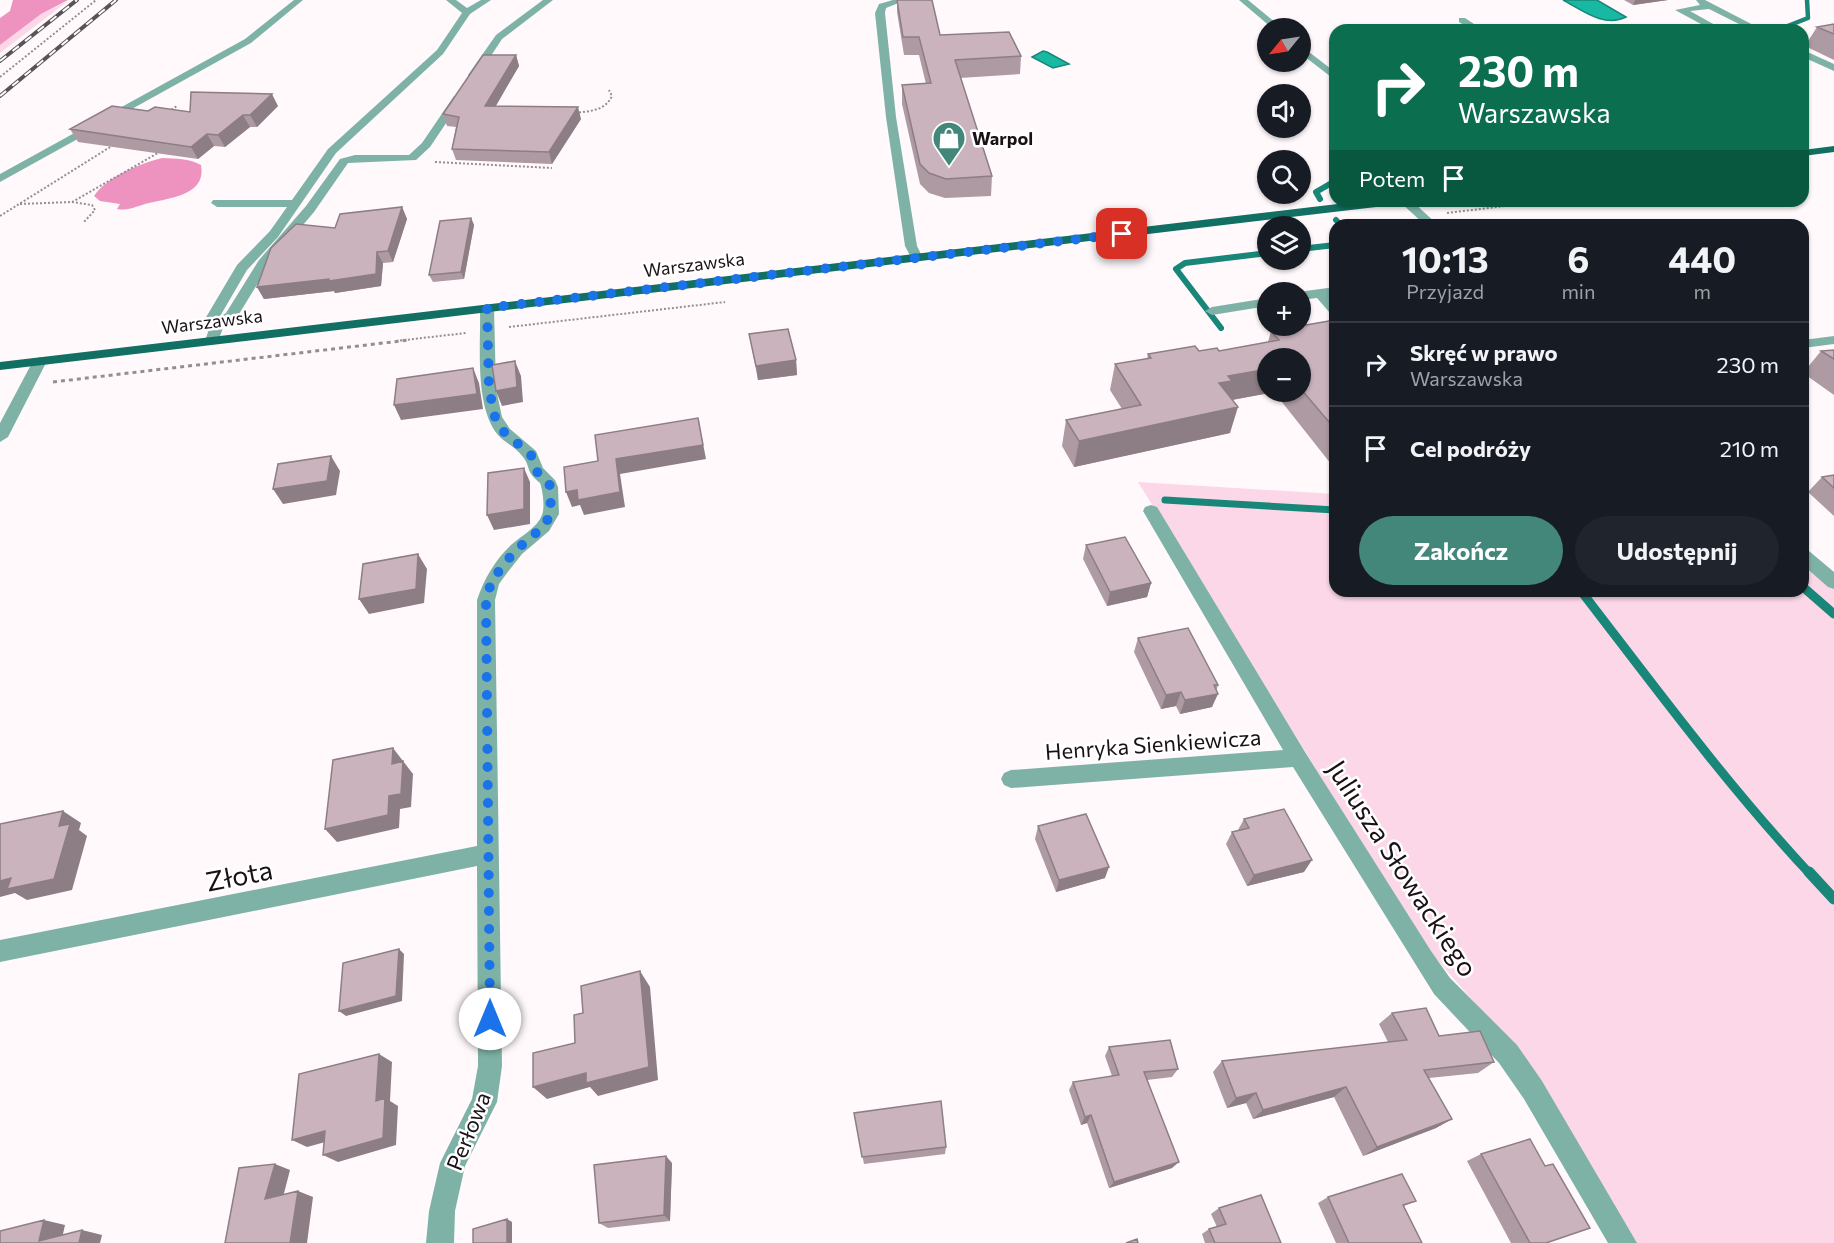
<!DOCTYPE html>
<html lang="pl">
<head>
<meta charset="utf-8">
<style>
  :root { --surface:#171b24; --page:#20242c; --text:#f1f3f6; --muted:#9ea1a6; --line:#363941; --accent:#43877b }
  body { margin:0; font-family:Commissioner,sans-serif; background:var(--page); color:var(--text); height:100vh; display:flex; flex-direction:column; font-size:22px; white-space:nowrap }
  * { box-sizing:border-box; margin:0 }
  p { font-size:20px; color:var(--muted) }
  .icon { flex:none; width:33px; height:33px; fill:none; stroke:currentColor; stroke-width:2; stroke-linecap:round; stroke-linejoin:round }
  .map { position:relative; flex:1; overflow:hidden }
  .drawer { position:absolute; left:1329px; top:219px; width:480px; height:378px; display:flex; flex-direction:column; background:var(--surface); border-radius:18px; box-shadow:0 2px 4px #0004 }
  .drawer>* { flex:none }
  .banner { position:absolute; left:1329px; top:24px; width:480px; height:183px; border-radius:18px; box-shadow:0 2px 4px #0004; background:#0b6e4f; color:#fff; overflow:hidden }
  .needle { width:39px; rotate:240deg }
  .buttons { position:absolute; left:1257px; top:18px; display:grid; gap:12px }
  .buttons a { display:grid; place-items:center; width:54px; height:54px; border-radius:50%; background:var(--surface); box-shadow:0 2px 4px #0004; font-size:30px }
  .pin { position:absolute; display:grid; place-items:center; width:51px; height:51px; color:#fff; margin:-26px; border-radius:12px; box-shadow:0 3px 9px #0006 }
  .me { position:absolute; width:66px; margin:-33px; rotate:0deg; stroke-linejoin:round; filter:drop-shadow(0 0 4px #0008) }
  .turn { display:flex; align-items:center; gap:21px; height:126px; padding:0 30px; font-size:27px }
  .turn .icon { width:78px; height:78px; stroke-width:2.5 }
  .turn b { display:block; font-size:42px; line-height:51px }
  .then { display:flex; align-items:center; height:57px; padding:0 30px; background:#0003; gap:12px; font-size:22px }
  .eta { display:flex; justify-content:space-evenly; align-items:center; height:102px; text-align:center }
  .eta b { font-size:36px; font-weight:700; line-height:42px }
  .cta { display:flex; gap:12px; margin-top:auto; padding:12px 30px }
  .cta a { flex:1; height:69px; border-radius:36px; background:var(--accent); color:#fff; font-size:24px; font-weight:700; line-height:69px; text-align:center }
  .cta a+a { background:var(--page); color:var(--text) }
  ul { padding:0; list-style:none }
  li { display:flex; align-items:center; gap:18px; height:84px; padding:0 30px; border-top:2px solid var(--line) }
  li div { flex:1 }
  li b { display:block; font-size:22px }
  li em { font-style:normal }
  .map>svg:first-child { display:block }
</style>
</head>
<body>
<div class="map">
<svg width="1834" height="1243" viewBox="0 0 1834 1243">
  <rect width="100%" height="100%" fill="#fff9fc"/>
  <path fill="#fcd7e7" d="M 68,1 L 0,53 L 0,45 L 41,14 Z
    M 1138,482 L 1335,494 L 1335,591 L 1803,591 L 1803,562 L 1834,589 L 1834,1243 L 1637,1243 L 1527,1063 L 1427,948 Z"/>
  <path fill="#ee92c0" d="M 13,0 L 68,0 L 41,14 L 0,45 L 0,18 L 10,11 Z
    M 162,158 C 177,159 188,158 201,165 C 207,197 166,198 145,204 C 135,207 127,211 117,209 L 120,204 L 100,201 L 94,196 C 108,176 139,164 162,158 Z"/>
  <path fill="#18b8a3" stroke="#188678" stroke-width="1.5" d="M 1563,0 L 1597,0 L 1626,17 C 1604,28 1582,10 1563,0 Z
    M 1043,51 L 1047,52 L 1069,64 L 1053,68 L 1032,57 Z"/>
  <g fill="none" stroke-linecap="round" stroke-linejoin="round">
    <path stroke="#188678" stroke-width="4.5" d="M 1780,29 L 1808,18 L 1807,0"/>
    <path stroke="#188678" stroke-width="6" d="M 1320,199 L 1316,192 L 1335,181
      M 1336,220 L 1341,225
      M 1300,249 L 1335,245
      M 1221,328 L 1176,269 L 1185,263 L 1268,253"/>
    <path stroke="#188678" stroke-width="7" d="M 1165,500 L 1335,510"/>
    <path stroke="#188678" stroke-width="9" d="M 1803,587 L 1834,614
      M 1581,591 C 1655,687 1727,785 1810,874"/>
    <path stroke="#188678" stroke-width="11" d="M 1809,872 L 1834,899"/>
    <path stroke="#958e91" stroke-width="2" stroke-dasharray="2 2" stroke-linecap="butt" d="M 0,77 L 96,0
      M 168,112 L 177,106
      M 575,113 C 590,111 605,111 612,96 L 609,90
      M 435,162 L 552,168
      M 72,202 L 158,153
      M 20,204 L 72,202 L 92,205 L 95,210 L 83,223
      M 1447,213 L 1547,201
      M 0,216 L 115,144
      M 1375,224 L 1383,225
      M 509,327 L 725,302
      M 396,341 L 466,333"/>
    <path stroke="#958e91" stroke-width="3" stroke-dasharray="4 4" stroke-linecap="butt" d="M 53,382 L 409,340"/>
    <path fill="#7fb2a7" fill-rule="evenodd" d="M 294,0 L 303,0 L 251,43 L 0,182 L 0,174 L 245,39 Z
      M 446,0 L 456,0 L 467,8 L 481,0 L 491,0 L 470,14 L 443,54 L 336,153 L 278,237 L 247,270 L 219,318 L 226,313 L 259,260 L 306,206 L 340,159 L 355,155 L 409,155 L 422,143 L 454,96 L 462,96 L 463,98 L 430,147 L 416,160 L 348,163 L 314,212 L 269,265 L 236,319 L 223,328 L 217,344 L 207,344 L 205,341 L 210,326 L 205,319 L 237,265 L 270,231 L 287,207 L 217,207 L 211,203 L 213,200 L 292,200 L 328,149 L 437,50 L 462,13 Z
      M 543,0 L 553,0 L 502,39 L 477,77 L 469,77 L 468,75 L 496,35 Z
      M 893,0 L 906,0 L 886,8 L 885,13 L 896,117 L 917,246 L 923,258 L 917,262 L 913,261 L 905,246 L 886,117 L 875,13 L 879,4 Z
      M 1239,0 L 1248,0 L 1282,28 L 1272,28 Z
      M 1696,0 L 1705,0 L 1763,30 L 1751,30 L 1709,9 L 1690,11 L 1724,30 L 1712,30 L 1675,10 L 1700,5 Z
      M 1459,18 L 1465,18 L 1483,30 L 1472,30 L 1459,22 Z
      M 1300,45 L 1335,72 L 1335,80 L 1300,53 Z
      M 1803,50 L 1834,64 L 1834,71 L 1803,57 Z
      M 1399,201 L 1412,201 L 1438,225 L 1425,225 Z
      M 1335,287 L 1335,295 L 1330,296 L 1335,302 L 1335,314 L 1330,313 L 1317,298 L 1300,300 L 1300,292 L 1298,292 Z
      M 1268,298 L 1268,306 L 1212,315 L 1205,311 L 1212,307 Z
      M 487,304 L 494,308 L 496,389 L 502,417 L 510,429 L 536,451 L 543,468 L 555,480 L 558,487 L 559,514 L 549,531 L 522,554 L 507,573 L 499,584 L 495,600 L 502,1066 L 497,1102 L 465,1166 L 455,1211 L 454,1243 L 426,1243 L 429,1211 L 440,1163 L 472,1099 L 478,1066 L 477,866 L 0,962 L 0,940 L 477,846 L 477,600 C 484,579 495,560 511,545 C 521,536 537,528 542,515 C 545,508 543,491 540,483 C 525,471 531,467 523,457 C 517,448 505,443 498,435 C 474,406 481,345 480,308 Z
      M 1834,336 L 1834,344 L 1803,348 L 1803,340 Z
      M 40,357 L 47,361 L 8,437 L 0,442 L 0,423 L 33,361 Z
      M 1151,505 L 1157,507 L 1305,752 L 1431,951 L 1450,978 L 1517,1045 L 1542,1081 L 1637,1243 L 1608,1243 L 1524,1099 L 1499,1063 L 1434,994 L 1293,767 L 1011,788 L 1004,785 L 1001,779 L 1004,773 L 1011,770 L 1283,750 L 1143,511 L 1145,507 Z
      M 1803,549 L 1809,551 L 1834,572 L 1834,589 L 1828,587 L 1803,565 Z"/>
    <path fill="#117063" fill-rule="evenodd" d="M 1834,146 L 1834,152 L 1803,156 L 1803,150 Z
      M 1363,201 L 1399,201 L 1393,205 L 0,370 L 0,362 Z"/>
    <g stroke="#5a5256" stroke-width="4">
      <path id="rail" d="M 0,61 L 77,0
        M 0,96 L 116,0"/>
    </g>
    <use href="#rail" stroke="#fff" stroke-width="2" stroke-dasharray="8" stroke-linecap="butt"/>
  </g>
  <path fill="#ae9aa3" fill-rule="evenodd" d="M 897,0 L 940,35 L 1021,56 L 1020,74 L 960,78 L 992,176 L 991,196 L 945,198 L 929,193 L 920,184 L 902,104 L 902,85 L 926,84 L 919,55 L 904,55 L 897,12 Z
    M 1624,0 L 1668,0 L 1633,5 Z
    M 1834,24 L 1834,60 L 1805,46 L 1817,27 Z
    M 516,55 L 519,66 L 495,106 L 581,119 L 552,164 L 456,160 L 452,149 L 456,127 L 447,126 L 443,114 Z
    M 278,106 L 257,127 L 250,127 L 225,147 L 214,146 L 198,159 L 78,142 L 70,129 L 148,111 L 190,112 Z
    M 402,207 L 407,219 L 393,262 L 383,263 L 381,286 L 335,293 L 334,291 L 264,299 L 257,287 L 335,228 Z
    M 471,218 L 474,225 L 464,279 L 433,282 L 429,275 Z
    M 1335,320 L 1335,469 L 1274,392 L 1232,400 L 1230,433 L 1074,467 L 1062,446 L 1066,420 L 1122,409 L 1110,390 L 1115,364 L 1147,359 L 1148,354 L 1219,351 L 1268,342 L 1271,331 ZM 1268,358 L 1300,358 L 1300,392 L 1268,392 Z
    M 749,334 L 796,360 L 797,375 L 758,380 Z
    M 1834,350 L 1834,395 L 1803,373 L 1821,351 Z
    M 1834,475 L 1834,516 L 1808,492 L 1822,477 Z
    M 1086,545 L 1151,583 L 1147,597 L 1107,606 L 1083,559 Z
    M 1138,638 L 1218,685 L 1212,707 L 1180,714 L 1176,706 L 1161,709 L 1134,652 Z
    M 1244,819 L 1304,872 L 1247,886 L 1226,844 L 1232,832 L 1238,830 Z
    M 1038,826 L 1105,878 L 1056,892 L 1035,839 Z
    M 1392,1013 L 1494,1062 L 1478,1073 L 1429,1078 L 1452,1119 L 1436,1128 L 1363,1156 L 1334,1097 L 1253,1119 L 1246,1103 L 1227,1108 L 1213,1072 L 1222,1061 L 1388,1042 L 1379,1024 Z
    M 1109,1047 L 1178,1069 L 1172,1077 L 1147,1080 L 1172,1168 L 1109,1188 L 1087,1123 L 1081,1125 L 1069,1090 L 1073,1082 L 1112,1076 L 1105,1056 Z
    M 854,1113 L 946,1147 L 945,1154 L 864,1164 Z
    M 1481,1154 L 1546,1243 L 1511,1243 L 1467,1161 Z
    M 672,1163 L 670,1221 L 608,1228 L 599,1223 Z
    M 1328,1197 L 1416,1201 L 1404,1206 L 1422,1243 L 1336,1243 L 1318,1203 Z
    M 1219,1208 L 1281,1243 L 1205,1243 L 1202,1234 L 1209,1229 L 1217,1227 L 1211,1214 Z"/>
  <path fill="#8d7d84" d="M 1635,0 L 1668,0 L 1633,5 Z
    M 516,55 L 519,66 L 489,118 L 485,106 Z
    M 272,94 L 278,106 L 257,127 L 250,115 Z
    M 578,107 L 581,119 L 552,164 L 549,152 Z
    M 243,115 L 250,127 L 225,147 L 218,135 Z
    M 207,134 L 214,146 L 198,159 L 191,147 Z
    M 402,207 L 407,219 L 393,262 L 388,251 Z
    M 471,218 L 474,225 L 464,279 L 461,272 Z
    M 377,252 L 383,263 L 381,286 L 335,293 L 334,291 L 264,299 L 257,287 Z
    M 796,360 L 797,375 L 758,380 L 756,366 Z
    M 515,361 L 521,376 L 523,402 L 502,406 L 496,391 Z
    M 473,368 L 479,383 L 483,409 L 401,420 L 394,405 Z
    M 1268,369 L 1268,392 L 1274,392 L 1226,401 L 1219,383 L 1228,376 Z
    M 1238,407 L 1230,433 L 1074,467 L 1079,441 Z
    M 698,418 L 706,459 L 620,474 L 625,507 L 584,515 L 580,505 L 572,507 L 566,492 L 577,490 L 616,459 Z
    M 331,456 L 340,471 L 336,495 L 283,504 L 273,489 Z
    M 524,468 L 530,482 L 530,524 L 494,530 L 487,515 Z
    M 418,554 L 427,569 L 424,603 L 369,614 L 359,599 Z
    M 1151,583 L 1147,597 L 1107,606 L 1110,592 Z
    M 1181,692 L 1176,706 L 1161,709 L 1166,695 Z
    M 1218,694 L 1212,707 L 1180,714 L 1185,700 Z
    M 393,748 L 413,774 L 411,807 L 400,809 L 399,828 L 337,842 L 325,829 L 389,796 Z
    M 63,811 L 81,823 L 79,830 L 87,836 L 72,890 L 27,900 L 15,893 L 0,897 L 0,881 L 59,826 Z
    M 1312,860 L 1304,872 L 1247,886 L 1254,875 Z
    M 1109,867 L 1105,878 L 1056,892 L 1059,880 Z
    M 399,949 L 404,954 L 402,1001 L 346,1016 L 339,1011 Z
    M 640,971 L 650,987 L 658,1080 L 598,1096 L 590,1087 L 547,1099 L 533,1087 L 586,1073 Z
    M 379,1054 L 392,1062 L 390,1101 L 398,1106 L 396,1145 L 338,1162 L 323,1155 L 376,1101 Z
    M 1346,1087 L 1334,1097 L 1253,1119 L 1263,1110 Z
    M 1256,1093 L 1246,1103 L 1227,1108 L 1236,1098 Z
    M 1091,1115 L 1087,1123 L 1081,1125 L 1085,1117 Z
    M 1452,1119 L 1436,1128 L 1363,1156 L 1377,1147 Z
    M 325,1131 L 340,1138 L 307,1147 L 292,1140 Z
    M 666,1156 L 672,1163 L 670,1221 L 664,1215 Z
    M 1179,1162 L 1172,1168 L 1109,1188 L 1114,1182 Z
    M 275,1164 L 290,1170 L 281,1205 L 265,1199 Z
    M 298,1191 L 313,1197 L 307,1243 L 290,1243 Z
    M 507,1219 L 512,1222 L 512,1243 L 507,1243 Z
    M 44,1220 L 65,1225 L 61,1243 L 39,1241 Z
    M 82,1230 L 102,1235 L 100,1243 L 79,1243 Z"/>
  <path fill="#cab3bd" stroke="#8d7d84" stroke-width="1.5" d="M 897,0 L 932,0 L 940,35 L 1009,32 L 1021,56 L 955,60 L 992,176 L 946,179 L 929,173 L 920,164 L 902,85 L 931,83 L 919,37 L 903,37 Z
    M 1834,24 L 1834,34 L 1817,27 Z
    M 483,55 L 516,55 L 485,106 L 578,107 L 549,152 L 452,149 L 459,117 L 443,114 Z
    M 191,92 L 272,94 L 250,115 L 243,115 L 218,135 L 207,134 L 191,147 L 70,129 L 112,106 L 148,111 L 155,107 L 190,112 Z
    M 402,207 L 388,251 L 377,252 L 376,274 L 329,281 L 329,279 L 257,287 L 271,248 L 296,224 L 335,228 L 340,214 Z
    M 471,218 L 461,272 L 429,275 L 440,221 Z
    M 1335,320 L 1335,429 L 1300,388 L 1300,358 L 1268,358 L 1268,369 L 1228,376 L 1232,381 L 1219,383 L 1238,407 L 1079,441 L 1066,420 L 1141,405 L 1115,364 L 1151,358 L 1148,354 L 1195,346 L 1199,351 L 1217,348 L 1219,351 L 1279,340 L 1271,331 Z
    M 788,329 L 796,360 L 756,366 L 749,334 Z
    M 1834,350 L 1834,359 L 1821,351 Z
    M 515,361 L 517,387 L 496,391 L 492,365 Z
    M 473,368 L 477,394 L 394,405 L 397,379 Z
    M 698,418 L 703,445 L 616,459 L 620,492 L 578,500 L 577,490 L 566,492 L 564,467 L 598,461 L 595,435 Z
    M 331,456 L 327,481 L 273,489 L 278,464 Z
    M 524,468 L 524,509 L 487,515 L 488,473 Z
    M 1834,475 L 1834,488 L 1822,477 Z
    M 1125,537 L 1151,583 L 1110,592 L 1086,545 Z
    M 418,554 L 416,589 L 359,599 L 363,564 Z
    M 1188,628 L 1218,685 L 1214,685 L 1218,694 L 1185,700 L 1181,692 L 1166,695 L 1138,638 Z
    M 393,748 L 392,764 L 403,761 L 401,794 L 389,796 L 388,815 L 325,829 L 333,760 Z
    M 1284,809 L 1312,860 L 1254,875 L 1232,832 L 1249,828 L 1244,819 Z
    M 63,811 L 59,826 L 70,824 L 54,879 L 7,889 L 11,878 L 0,881 L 0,824 Z
    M 1086,814 L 1109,867 L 1059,880 L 1038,826 Z
    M 399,949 L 396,996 L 339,1011 L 343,963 Z
    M 640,971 L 649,1067 L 586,1083 L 586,1073 L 533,1087 L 533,1053 L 575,1043 L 574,1015 L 583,1013 L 581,986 Z
    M 1426,1008 L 1439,1036 L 1480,1031 L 1494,1062 L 1424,1070 L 1452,1119 L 1377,1147 L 1346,1087 L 1263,1110 L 1256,1093 L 1236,1098 L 1222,1061 L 1407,1040 L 1392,1013 Z
    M 1170,1040 L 1178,1069 L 1144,1072 L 1179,1162 L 1114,1182 L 1091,1115 L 1085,1117 L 1073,1082 L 1119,1075 L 1109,1047 Z
    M 379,1054 L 376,1101 L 385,1098 L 383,1138 L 323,1155 L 325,1131 L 292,1140 L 299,1074 Z
    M 941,1101 L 946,1147 L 862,1157 L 854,1113 Z
    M 1530,1139 L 1545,1166 L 1553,1164 L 1590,1228 L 1546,1243 L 1530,1243 L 1481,1154 Z
    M 666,1156 L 664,1215 L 599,1223 L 594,1165 Z
    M 275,1164 L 265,1199 L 298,1191 L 290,1243 L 225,1243 L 239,1168 Z
    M 1402,1174 L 1416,1201 L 1403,1205 L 1422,1243 L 1349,1243 L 1328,1197 Z
    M 1261,1195 L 1281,1243 L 1215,1243 L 1209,1229 L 1226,1224 L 1219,1208 Z
    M 507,1219 L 507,1243 L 473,1243 L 473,1229 Z
    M 44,1220 L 39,1241 L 82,1230 L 79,1243 L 0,1243 L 0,1231 Z
    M 1137,1239 L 1138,1243 L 1126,1243 Z"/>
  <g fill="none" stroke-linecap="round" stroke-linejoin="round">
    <path stroke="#1a73e8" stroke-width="10" stroke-dasharray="0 18" d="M 490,1019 L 486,600 L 491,583 L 501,568 L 516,550 L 543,527 L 551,514 L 550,486 L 547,480 L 536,471 L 531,455 L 504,432 L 495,417 L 489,389 L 487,308 L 1122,234"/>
  </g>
  <defs>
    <g id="shop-pin" transform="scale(1.725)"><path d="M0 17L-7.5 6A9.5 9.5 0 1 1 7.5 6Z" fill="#43877b" stroke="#fff"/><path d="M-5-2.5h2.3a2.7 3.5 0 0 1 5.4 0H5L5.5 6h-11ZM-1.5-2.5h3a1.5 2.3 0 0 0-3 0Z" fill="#fff"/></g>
  </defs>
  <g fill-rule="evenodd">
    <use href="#shop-pin" x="949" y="138"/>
  </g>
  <g text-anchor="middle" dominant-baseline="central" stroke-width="5" stroke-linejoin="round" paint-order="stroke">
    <g font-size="18" font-weight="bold" fill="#191115" stroke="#fff" text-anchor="start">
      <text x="972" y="138">Warpol</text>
    </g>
    <g font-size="18" fill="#191115" stroke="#fff">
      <text transform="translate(694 264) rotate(-7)">Warszawska</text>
      <text transform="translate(212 321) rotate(-7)">Warszawska</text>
    </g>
    <g font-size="22" fill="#191115" stroke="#fff">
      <text transform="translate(1153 744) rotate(-4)">Henryka Sienkiewicza</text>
      <text transform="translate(468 1131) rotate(-68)">Perłowa</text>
    </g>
    <g font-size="27" fill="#191115" stroke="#fff">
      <text transform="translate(1403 868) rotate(57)">Juliusza Słowackiego</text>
      <text transform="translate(239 875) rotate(-11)">Złota</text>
    </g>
  </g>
</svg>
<div class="buttons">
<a><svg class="needle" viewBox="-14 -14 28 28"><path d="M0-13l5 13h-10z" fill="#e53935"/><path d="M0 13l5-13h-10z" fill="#9ea1a6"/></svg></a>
<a><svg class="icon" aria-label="sound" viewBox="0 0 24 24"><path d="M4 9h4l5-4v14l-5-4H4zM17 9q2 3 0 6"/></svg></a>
<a><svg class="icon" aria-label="search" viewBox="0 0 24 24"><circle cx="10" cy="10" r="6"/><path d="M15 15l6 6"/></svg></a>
<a><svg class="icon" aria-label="layers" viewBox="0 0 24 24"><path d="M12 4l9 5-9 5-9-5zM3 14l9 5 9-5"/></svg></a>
<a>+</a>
<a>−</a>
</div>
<div class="pin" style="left:1122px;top:234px;background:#d93025"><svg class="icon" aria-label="arrive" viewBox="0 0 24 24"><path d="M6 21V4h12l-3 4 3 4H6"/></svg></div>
<svg class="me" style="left:490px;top:1019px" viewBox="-20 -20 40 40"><circle r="19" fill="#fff"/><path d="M0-13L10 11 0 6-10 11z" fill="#1a73e8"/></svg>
<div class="banner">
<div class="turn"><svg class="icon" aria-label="right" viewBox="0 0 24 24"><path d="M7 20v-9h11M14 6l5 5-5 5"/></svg><div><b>230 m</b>Warszawska</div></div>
<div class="then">Potem<svg class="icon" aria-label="arrive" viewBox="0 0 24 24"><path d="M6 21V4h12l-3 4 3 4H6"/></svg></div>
</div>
<section class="drawer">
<div class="eta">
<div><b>10:13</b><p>Przyjazd</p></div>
<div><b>6</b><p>min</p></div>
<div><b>440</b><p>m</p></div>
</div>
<ul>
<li><svg class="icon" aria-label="right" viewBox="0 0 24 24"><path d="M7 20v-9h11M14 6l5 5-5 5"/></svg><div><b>Skręć w prawo</b><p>Warszawska</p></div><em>230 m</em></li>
<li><svg class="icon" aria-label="arrive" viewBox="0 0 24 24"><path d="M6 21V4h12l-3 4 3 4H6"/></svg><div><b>Cel podróży</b></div><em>210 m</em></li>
</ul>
<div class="cta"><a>Zakończ</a><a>Udostępnij</a></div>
</section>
</div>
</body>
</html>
